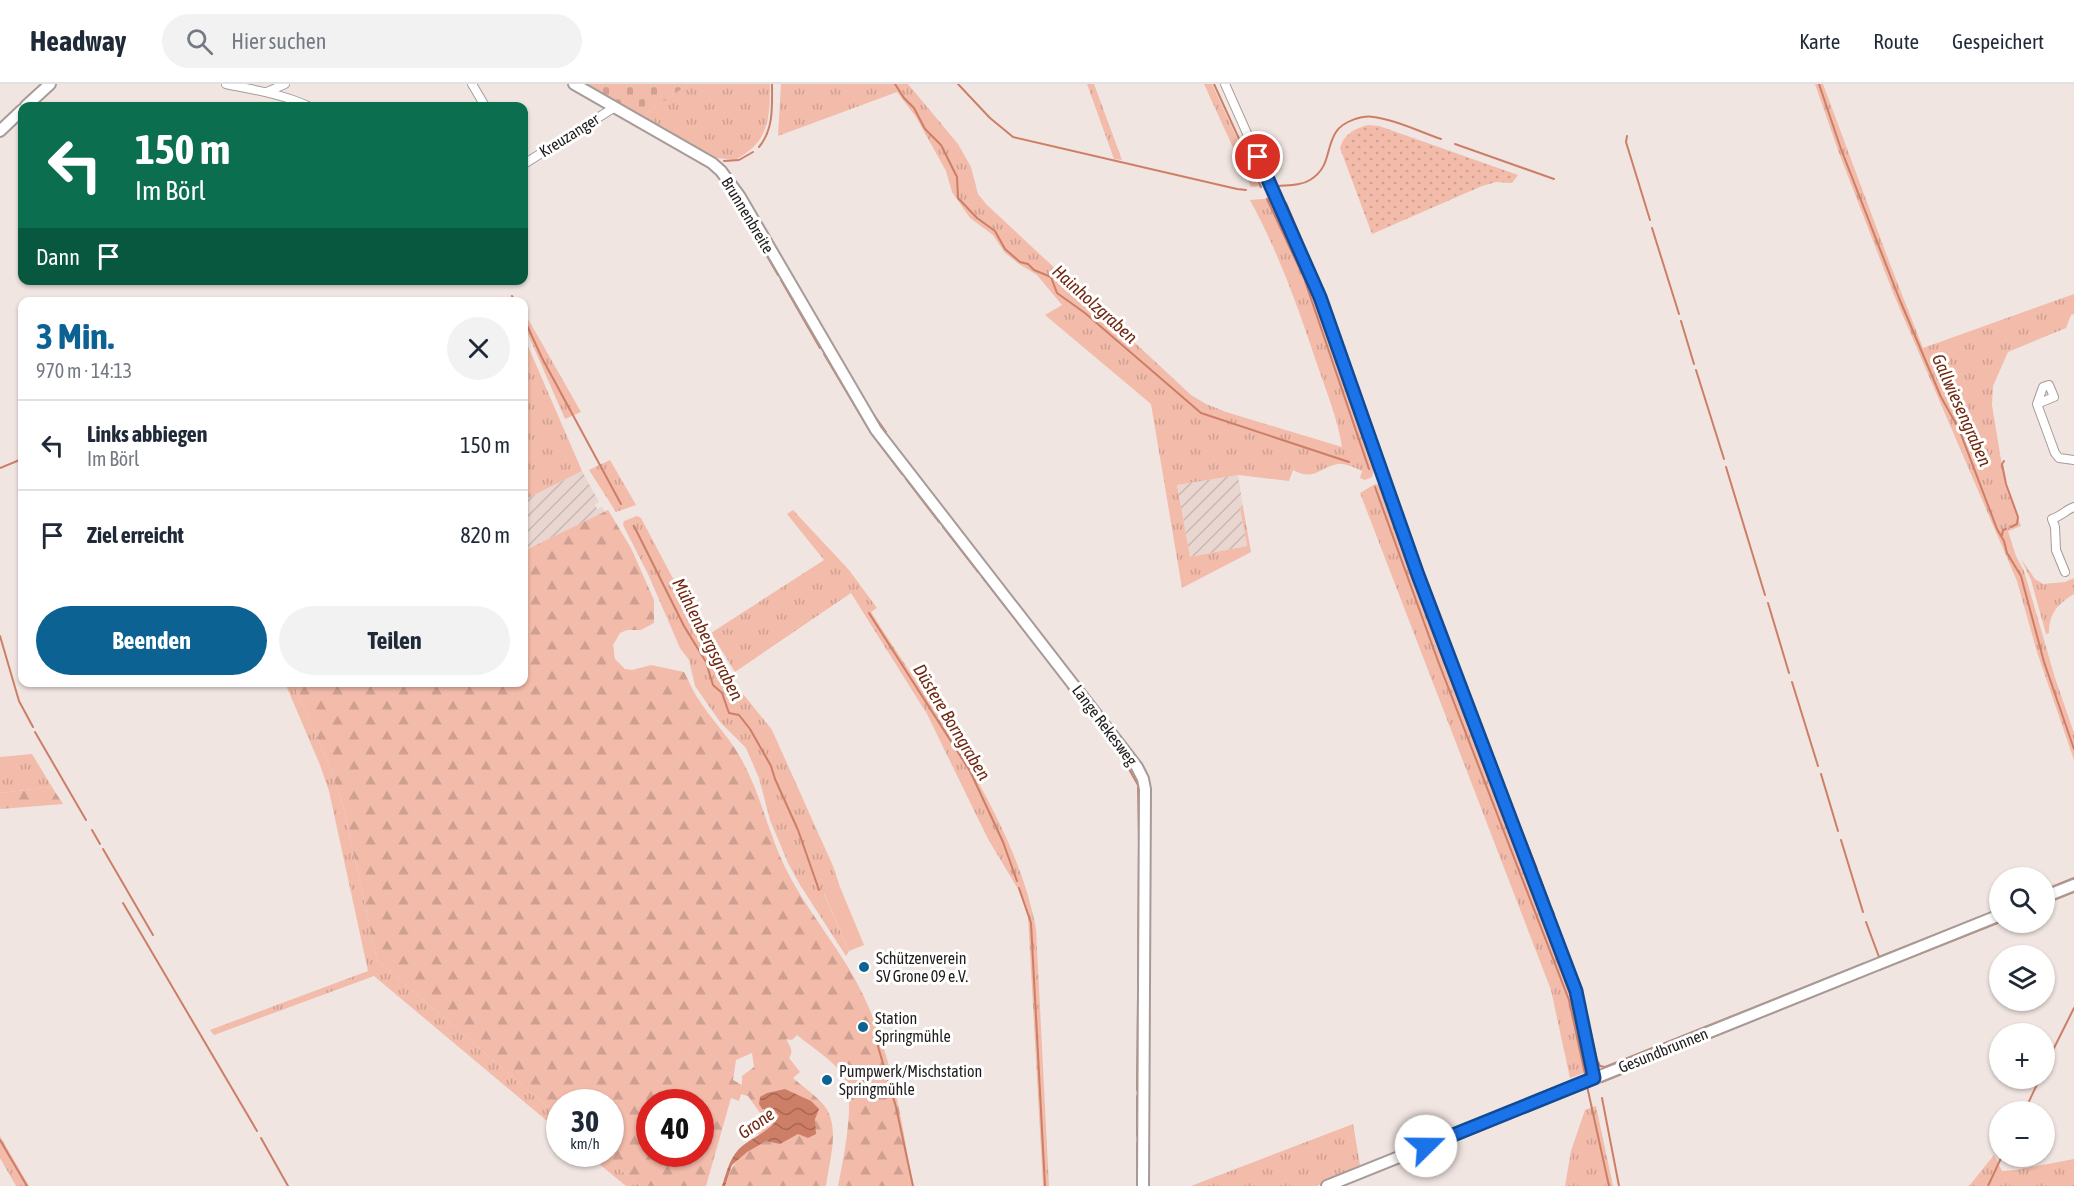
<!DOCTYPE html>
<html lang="de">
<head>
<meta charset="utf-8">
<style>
  :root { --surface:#fff; --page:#f2f2f3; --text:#1f2937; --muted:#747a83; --line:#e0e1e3; --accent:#0b6293 }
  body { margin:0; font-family:"Asap Condensed",sans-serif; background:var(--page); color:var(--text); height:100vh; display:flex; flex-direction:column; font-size:22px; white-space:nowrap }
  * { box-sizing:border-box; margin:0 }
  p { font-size:20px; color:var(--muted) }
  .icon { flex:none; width:33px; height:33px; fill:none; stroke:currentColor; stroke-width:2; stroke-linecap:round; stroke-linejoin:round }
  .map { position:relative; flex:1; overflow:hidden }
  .side { position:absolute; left:18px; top:213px; width:510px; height:390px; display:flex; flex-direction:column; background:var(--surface); border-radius:12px; box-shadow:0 2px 4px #0004 }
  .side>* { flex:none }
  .guide { position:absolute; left:18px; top:18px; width:510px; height:183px; border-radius:12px; box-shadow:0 2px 4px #0004; background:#0b6e4f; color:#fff; overflow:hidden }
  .tools { position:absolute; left:1989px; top:783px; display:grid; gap:12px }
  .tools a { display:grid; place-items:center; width:66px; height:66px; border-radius:50%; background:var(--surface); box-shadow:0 2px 4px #0004; font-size:30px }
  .speed { position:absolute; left:546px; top:1005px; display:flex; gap:12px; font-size:30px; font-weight:700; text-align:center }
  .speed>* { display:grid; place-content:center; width:78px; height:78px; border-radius:50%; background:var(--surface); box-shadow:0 2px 4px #0004; line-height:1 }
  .speed small { font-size:15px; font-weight:400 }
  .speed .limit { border:9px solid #d22; background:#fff; color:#111 }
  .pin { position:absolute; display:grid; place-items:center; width:51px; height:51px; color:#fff; margin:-26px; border:3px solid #fff; border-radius:50%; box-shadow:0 2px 6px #0007 }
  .me { position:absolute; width:66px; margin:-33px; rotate:68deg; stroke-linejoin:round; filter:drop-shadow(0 0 4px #0008) }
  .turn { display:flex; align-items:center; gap:21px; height:126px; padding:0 18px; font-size:27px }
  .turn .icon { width:78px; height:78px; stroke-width:2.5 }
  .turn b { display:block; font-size:42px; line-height:51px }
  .then { display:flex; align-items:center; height:57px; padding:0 18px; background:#0003; gap:12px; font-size:22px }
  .round { display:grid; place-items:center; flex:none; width:63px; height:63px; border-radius:32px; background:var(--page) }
  .overview { display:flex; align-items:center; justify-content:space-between; height:102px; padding:0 18px }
  h1 { font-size:36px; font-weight:700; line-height:45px; color:var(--accent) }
  .button { display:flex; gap:12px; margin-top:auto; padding:12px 18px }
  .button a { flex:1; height:69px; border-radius:36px; background:var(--accent); color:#fff; font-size:24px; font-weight:700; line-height:69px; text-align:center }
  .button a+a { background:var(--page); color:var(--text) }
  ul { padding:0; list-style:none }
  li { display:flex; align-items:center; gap:18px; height:90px; padding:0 18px; border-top:2px solid var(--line) }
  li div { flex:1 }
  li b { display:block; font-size:22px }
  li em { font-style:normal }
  header { display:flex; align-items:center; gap:36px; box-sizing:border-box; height:84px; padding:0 30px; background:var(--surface); border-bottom:2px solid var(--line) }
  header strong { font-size:28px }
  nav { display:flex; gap:33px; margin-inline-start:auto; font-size:21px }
  .search { width:420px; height:54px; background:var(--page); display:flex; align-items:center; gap:15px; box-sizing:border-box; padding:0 21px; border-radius:33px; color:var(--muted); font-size:22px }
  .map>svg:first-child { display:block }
</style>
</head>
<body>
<header>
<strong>Headway</strong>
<div class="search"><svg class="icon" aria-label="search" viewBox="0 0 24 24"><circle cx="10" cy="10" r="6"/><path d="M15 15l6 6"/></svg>Hier suchen</div>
<nav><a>Karte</a><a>Route</a><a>Gespeichert</a></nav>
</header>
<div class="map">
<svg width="2074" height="1102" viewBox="0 0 2074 1102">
  <defs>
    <pattern id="industrial-furrows" width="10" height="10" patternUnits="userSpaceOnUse" patternTransform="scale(1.5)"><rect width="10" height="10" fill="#e9d6d0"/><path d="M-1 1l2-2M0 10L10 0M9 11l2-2" fill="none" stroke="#c8b7b2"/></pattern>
    <pattern id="grass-tufts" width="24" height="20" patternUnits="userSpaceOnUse" patternTransform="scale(1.5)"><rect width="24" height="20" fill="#f2bbaa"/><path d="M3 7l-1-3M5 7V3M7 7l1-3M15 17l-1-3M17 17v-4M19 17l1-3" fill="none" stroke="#cfa092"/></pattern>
    <pattern id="forest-firs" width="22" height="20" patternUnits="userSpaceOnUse" patternTransform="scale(1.5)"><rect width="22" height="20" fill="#f2bbaa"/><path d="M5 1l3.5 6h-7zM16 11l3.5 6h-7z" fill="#cfa092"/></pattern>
    <pattern id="cemetery-stones" width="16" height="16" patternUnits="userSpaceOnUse" patternTransform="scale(1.5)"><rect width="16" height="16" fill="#f2bbaa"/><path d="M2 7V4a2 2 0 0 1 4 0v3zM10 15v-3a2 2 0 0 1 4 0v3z" fill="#cfa092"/></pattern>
    <pattern id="garden-dots" width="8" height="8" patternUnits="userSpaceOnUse" patternTransform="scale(1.5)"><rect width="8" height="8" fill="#f2bbaa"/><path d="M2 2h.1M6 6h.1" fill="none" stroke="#cfa092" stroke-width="1.8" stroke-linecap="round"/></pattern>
    <pattern id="water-waves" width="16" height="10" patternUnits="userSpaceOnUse" patternTransform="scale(1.5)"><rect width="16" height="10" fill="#cd7e66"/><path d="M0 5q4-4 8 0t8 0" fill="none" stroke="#a66753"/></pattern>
  </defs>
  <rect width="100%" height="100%" fill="#f0e5e1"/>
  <path fill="url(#industrial-furrows)" d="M 582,387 L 599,418 L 595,421 L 597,425 L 602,423 L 605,428 L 524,467 L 524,416 Z
    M 1238,391 L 1243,423 L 1240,424 L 1247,462 L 1190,473 L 1177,401 Z"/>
  <path fill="url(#grass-tufts)" d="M 689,0 L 770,0 C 770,35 769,58 735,76 L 717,74 L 642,32 Z
    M 781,0 L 908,0 L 958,60 L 971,83 L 978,110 L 987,121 L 1191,311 L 1206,320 L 1226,328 L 1342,363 C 1338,336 1327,309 1318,283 C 1299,226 1279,169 1250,116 L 1274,114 L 1309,190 L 1375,380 L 1372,393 L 1365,396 L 1360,394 L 1362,387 C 1355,384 1345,379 1338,380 C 1320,383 1314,398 1293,386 L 1289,397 L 1238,391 L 1177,401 L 1190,473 L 1247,462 L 1240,424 L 1243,423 L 1251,468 L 1182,504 L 1151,320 L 1045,231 L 1062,221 L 1037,191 L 1019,180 L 1005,169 L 993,151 L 970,134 L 952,108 L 946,87 L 916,33 L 897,8 L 778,52 Z
    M 1087,0 L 1094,0 L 1122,76 L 1114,75 Z
    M 1204,0 L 1212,0 L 1259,102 L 1251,103 Z
    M 1815,0 L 1823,0 L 1890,180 L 1923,264 L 2074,210 L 2074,230 L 2071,231 L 2066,244 L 2008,268 L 1993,302 L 1992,321 L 2005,400 L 2021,442 L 2008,447 L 2016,472 L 2024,487 L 2055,594 L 2074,649 L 2074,676 L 2037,568 L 2017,497 L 1894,211 L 1839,69 Z
    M 524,228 L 581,328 L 565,335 L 524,241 Z
    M 524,253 L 582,387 L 524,416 Z
    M 610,376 L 636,421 L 616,428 L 589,386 Z
    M 1375,400 L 1384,403 L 1575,915 L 1589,987 L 1570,994 L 1551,906 L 1360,409 Z
    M 793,426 L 849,486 L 877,524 L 871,528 C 930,621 1016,736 1036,845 L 1049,1102 L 1043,1102 L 1028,832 L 1018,805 L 988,755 L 927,630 L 851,509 L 735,588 L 711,549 L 824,476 L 787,430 Z
    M 637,432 L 641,434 L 697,540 L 731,595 L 772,646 L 833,782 L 840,803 L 824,810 L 849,867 L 846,872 L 800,801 L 788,779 L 770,736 L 759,694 L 746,664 L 720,638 L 695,602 L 689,576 L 680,564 L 648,490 L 623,441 L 624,437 Z
    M 2021,475 L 2035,495 L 2043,500 L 2065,498 L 2074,494 L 2074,510 C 2058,520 2049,529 2049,549 L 2046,550 L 2031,496 Z
    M 285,599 L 293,599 L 329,681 L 344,725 L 377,876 L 559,1033 L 559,1047 L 374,892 L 214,951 L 210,946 L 368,887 L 329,707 L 320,681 Z
    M 32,670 L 52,703 L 0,709 L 0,673 Z
    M 1596,1022 L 1613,1102 L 1565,1102 L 1571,1067 L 1585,1026 Z
    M 1353,1040 L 1360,1081 L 1353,1088 L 1316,1102 L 1191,1102 Z
    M 0,1052 L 29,1102 L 16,1102 L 0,1074 Z
    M 587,1070 L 602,1070 L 640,1102 L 626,1102 Z
    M 1994,1071 L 2002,1087 L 2016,1086 L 2074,1075 L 2074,1102 L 1969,1102 Z"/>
  <path fill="url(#forest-firs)" fill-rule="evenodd" d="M 608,426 L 631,464 L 654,516 L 654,539 L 641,546 L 627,546 L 620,549 L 613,561 L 615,575 L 625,585 L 632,586 L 651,581 L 684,588 C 689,597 693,608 699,616 C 711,635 728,652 739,671 C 761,708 768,751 788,789 C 810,832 844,869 864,913 C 892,972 902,1038 913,1102 L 838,1102 C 843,1077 857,1012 843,991 C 832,975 811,963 797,951 L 792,956 L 786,955 C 790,962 794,967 789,974 L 800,988 L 793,994 C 802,1002 814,1010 822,1019 C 842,1040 829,1077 826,1102 L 725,1102 C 734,1075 740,1070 765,1057 L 761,1055 L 754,1041 L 760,1035 L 760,1029 L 748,1012 L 741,1010 L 739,1017 L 731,1014 L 706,1102 L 640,1102 L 602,1070 L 610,1070 L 610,1018 L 560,1018 L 559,1033 L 377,876 L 344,725 L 329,681 L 293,599 L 524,598 L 524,467 ZM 752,969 L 754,983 L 742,992 L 742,1001 L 733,996 L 736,976 ZM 650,1018 L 700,1018 L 700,1070 L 650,1070 Z
    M 52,703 L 63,720 L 0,725 L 0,709 Z"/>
  <path fill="url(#cemetery-stones)" d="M 587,0 L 689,0 L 642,32 Z"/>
  <path fill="url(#garden-dots)" d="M 1368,41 L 1379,42 L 1518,91 L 1512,99 L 1496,98 L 1482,102 L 1372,150 L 1340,64 C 1344,50 1354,45 1368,41 Z"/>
  <path fill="#f2bbaa" d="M 840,803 L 864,861 L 849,867 L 824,809 Z"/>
  <path fill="url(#water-waves)" d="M 785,1005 L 811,1017 L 819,1025 L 815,1035 L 816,1050 L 808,1054 L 798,1050 L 780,1060 L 766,1057 L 747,1068 L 732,1081 L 725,1102 L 722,1102 C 726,1090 729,1076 738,1066 C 750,1053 770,1049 779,1032 L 774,1026 L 762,1025 L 759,1020 L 760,1013 L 767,1009 Z"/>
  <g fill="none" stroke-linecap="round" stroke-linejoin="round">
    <path stroke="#cd7e66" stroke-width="2" d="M 895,0 L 904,14 L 914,24 L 925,45 L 941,61 L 957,93 L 958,114 L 977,134 L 995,147 L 1005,165 L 1020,178 L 1028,180 L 1034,186 L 1051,193 L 1057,209 L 1085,229 L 1201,329 L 1349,378
      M 958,0 L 990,34 L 1013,53 L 1237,105 L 1246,106
      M 1214,0 L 1261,103
      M 1819,0 L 1841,65 L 1899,214 L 1941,313 L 1959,345 L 1997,445 L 2004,457 L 2007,469 L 2021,492 L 2044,578 L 2074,665
      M 0,39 L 6,35
      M 1627,52 L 1626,58 L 1650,136
      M 1455,60 L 1554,95
      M 759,63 C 774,45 772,22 772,0
      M 724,77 L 739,76 L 753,68
      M 1278,102 C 1289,101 1300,102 1310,96 C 1331,83 1325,65 1336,48 C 1343,37 1363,31 1374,33 C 1397,36 1420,48 1441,55
      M 728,105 L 778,191
      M 1267,115 L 1304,194 L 1369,385
      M 1286,119 L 1326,214 L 1391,401
      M 1652,144 L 1679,230
      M 781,196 L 820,264
      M 512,212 L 515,218
      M 524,235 L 542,274 L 621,420
      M 1681,237 L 1694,280
      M 824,270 L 871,349 L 902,390
      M 1696,286 L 1724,375
      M 871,327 L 886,348
      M 2004,377 L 2002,380 L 2006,400 L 2018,433 L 2017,440 L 2011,443
      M 1726,383 L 1765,511
      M 0,384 L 22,375
      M 906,395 L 939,438
      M 1375,403 L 1438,577 L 1569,916 L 1585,990
      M 1394,408 L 1411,457
      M 634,442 L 684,542 L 706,578 L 713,601 L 722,609 L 729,629 L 739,631 L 750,645 L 771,682 L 775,695 L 798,746 L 819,806
      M 943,443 L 978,488
      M 2002,451 L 2003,446 L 2006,445
      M 1413,463 L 1435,521
      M 982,493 L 1063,596
      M 1768,519 L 1789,589
      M 1437,527 L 1448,558
      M 869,529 L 970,687 L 1003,758 L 1017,797
      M 0,552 L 19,617 L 33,643
      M 1452,566 L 1471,614
      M 1792,598 L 1818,682
      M 1068,604 L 1122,673
      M 1473,620 L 1486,656
      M 35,648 L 86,736
      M 1490,664 L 1503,698
      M 1125,678 L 1138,701 L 1139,756
      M 1821,690 L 1838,747
      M 1505,703 L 1519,740
      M 1521,745 L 1537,785
      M 92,746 L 100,760
      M 1841,756 L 1863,828
      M 103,765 L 153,851
      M 1539,791 L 1549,818
      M 1019,804 L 1031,839 L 1045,1102
      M 2044,806 L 2074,794
      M 123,819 L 257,1047
      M 2044,820 L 2074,808
      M 1551,824 L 1554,830
      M 1555,836 L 1580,900
      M 1866,838 L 1879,873 L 2000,825
      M 1879,886 L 2000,838
      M 1138,903 L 1139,765
      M 1581,906 L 1597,976 L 1600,982 L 1605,983 L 1865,879
      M 874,949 L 896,1023 L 913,1102
      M 2044,984 L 2074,924
      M 1602,998 L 1866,891
      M 1587,1002 L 1609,1102
      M 1137,1006 L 1138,914
      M 1602,1014 L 1619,1102
      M 2024,1028 L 2040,994
      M 1137,1052 L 1137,1012
      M 261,1054 L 288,1102
      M 0,1056 L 27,1102
      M 1137,1097 L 1137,1059
      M 1988,1102 L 2002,1072"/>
    <g stroke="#a69b98" stroke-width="10">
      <path id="street" d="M 226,0 C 254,6 282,10 308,22
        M 472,0 L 485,22
        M 1225,0 L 1320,213 L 1418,491 L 1576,907 L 1594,994
        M 267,8 L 285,0
        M 524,80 L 615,23
        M 2037,320 L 2054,313 L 2049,301 L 2043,303 L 2037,320 L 2055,369 L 2059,374 L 2074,376
        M 2065,488 L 2056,466 L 2055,443 L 2052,435 C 2061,432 2066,426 2074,423"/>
    </g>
    <g stroke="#a69b98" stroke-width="14">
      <path id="secondary" d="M 574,0 L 712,79 L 721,87 L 740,113 L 876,346 L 1137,683 L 1143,695 L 1145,705 L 1143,1102
        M 26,22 L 50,0
        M 0,47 L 22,26
        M 2044,813 L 2074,801
        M 1327,1102 L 2000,831"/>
    </g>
    <use href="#street" stroke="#fff" stroke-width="8"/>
    <use href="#secondary" stroke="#fff" stroke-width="10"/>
  </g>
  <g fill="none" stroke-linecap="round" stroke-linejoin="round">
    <g stroke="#114b97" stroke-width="15">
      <path id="route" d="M 1258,73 L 1320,213 L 1418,491 L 1576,907 L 1594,994 L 1426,1062"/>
    </g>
    <use href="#route" stroke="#1a73e8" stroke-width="10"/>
  </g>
  <g fill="#0b6293" stroke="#fff" stroke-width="2">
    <circle cx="864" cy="883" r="6"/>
    <circle cx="863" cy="943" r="6"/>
    <circle cx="827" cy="996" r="6"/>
  </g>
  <g text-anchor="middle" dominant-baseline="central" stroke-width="6" stroke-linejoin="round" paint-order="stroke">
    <g font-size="16" fill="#211d1c" stroke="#fff">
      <text transform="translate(569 51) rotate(-32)">Kreuzanger</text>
      <text transform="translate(748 131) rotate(59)">Brunnenbreite</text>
      <text transform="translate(1105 641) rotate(53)">Lange Rekesweg</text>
      <text transform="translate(1663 966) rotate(-22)">Gesundbrunnen</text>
    </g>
    <g font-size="16" fill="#211d1c" stroke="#fff" text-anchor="start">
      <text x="876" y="874">Schützenverein<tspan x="876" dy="18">SV Grone 09 e.V.</tspan></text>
      <text x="875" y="934">Station<tspan x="875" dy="18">Springmühle</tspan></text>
      <text x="839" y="987">Pumpwerk/Mischstation<tspan x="839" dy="18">Springmühle</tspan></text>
    </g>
    <g font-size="18" font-style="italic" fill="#712911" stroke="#fff">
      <text transform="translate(1095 220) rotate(42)">Hainholzgraben</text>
      <text transform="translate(1962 326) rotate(66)">Gallwiesengraben</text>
      <text transform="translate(708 555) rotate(63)">Mühlenbergsgraben</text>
      <text transform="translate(952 638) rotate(59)">Düstere Borngraben</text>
      <text transform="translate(756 1039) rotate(-35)">Grone</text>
    </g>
  </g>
</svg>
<div class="tools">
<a><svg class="icon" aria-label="search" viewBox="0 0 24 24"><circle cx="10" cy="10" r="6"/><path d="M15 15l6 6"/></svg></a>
<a><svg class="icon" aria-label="layers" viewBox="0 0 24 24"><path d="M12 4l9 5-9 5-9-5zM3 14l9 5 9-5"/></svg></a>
<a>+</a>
<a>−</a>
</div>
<div class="speed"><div>30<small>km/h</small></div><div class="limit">40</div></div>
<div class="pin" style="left:1258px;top:73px;background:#d93025"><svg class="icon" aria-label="arrive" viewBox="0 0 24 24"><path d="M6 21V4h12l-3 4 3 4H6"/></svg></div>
<svg class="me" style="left:1426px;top:1062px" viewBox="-20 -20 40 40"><circle r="19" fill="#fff"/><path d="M0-13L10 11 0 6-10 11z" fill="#1a73e8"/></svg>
<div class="guide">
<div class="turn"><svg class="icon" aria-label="left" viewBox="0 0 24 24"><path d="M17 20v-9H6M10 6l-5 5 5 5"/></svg><div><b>150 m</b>Im Börl</div></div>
<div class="then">Dann<svg class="icon" aria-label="arrive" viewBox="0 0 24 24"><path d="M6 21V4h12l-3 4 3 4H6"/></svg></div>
</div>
<section class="side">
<div class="overview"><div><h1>3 Min.</h1><p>970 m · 14:13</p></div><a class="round"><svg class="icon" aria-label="close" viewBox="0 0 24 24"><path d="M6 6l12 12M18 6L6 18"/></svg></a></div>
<ul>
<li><svg class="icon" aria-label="left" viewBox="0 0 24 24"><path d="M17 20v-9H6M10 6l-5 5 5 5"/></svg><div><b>Links abbiegen</b><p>Im Börl</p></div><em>150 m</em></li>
<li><svg class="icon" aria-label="arrive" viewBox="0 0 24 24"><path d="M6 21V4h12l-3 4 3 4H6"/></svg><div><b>Ziel erreicht</b></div><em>820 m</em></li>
</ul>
<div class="button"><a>Beenden</a><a>Teilen</a></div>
</section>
</div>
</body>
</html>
